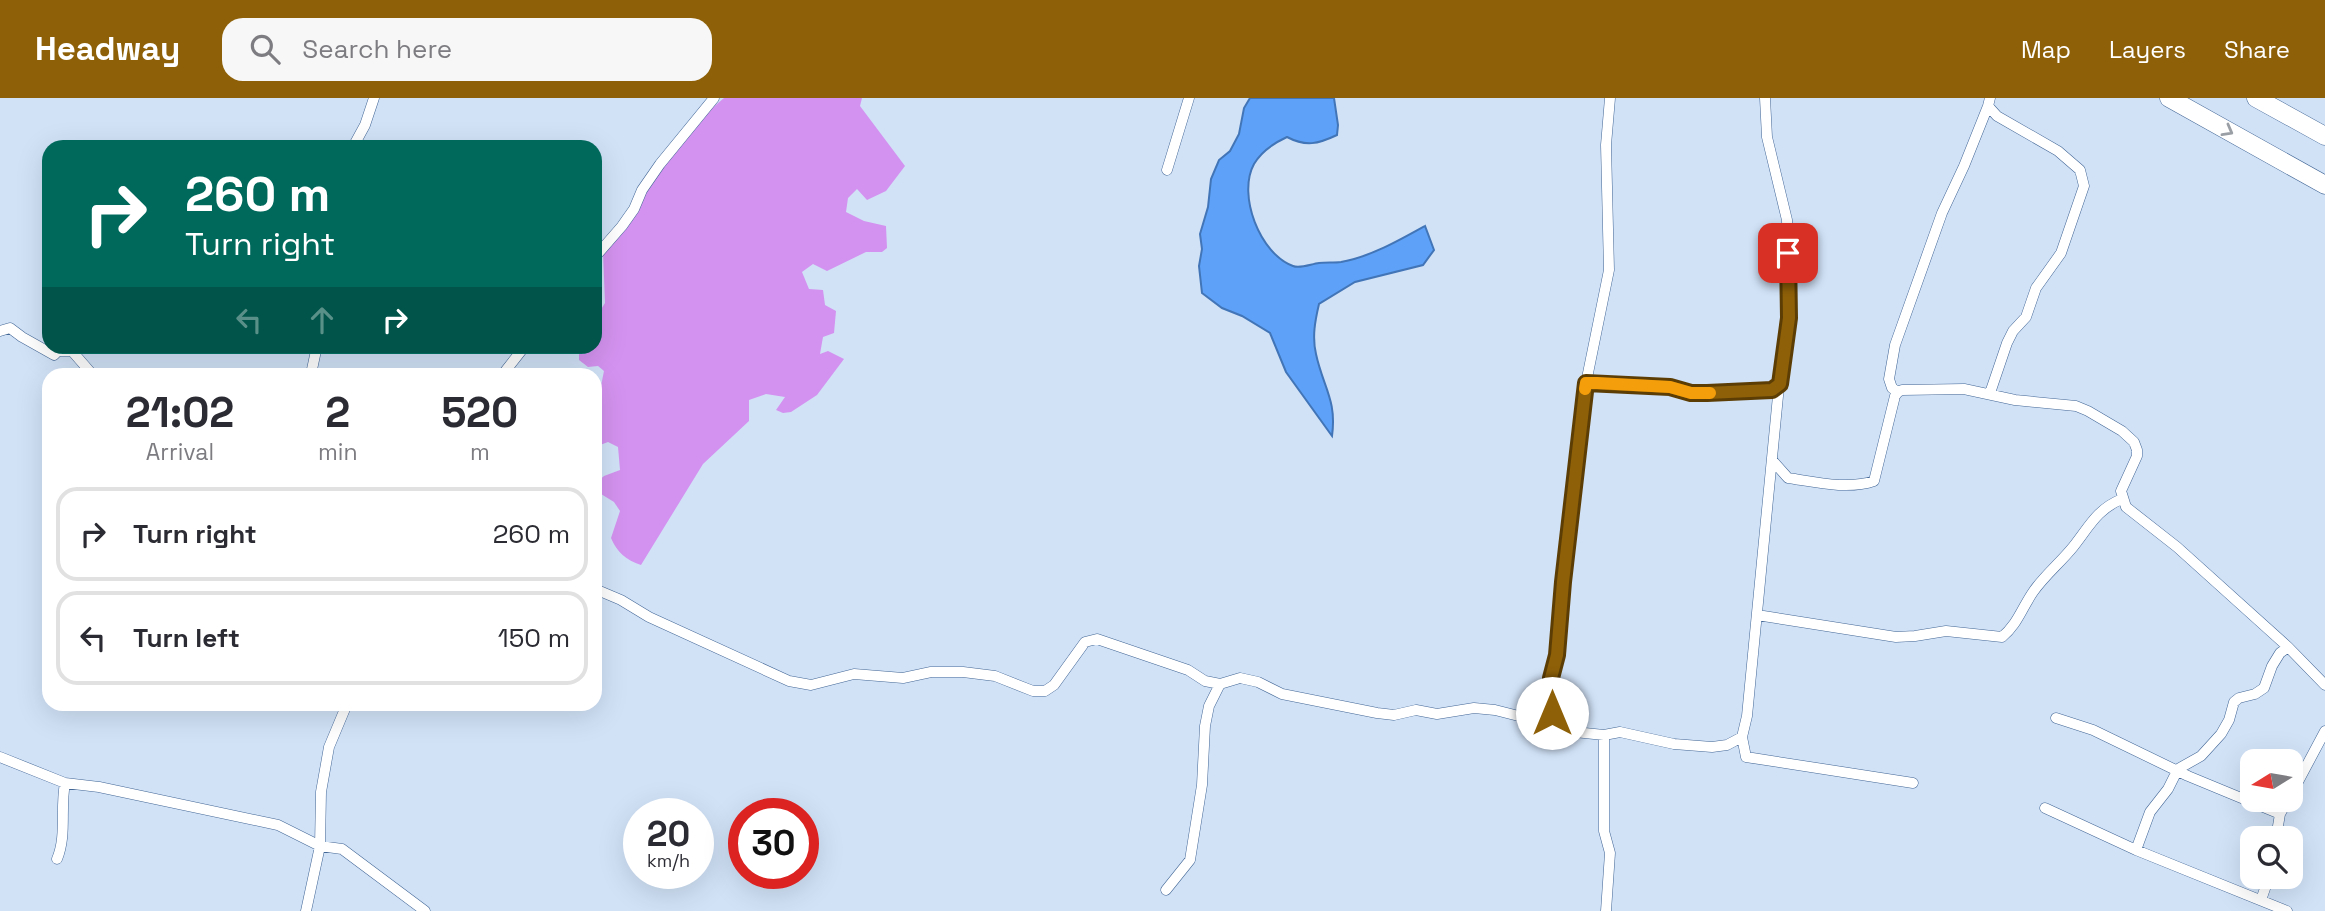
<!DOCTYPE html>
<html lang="en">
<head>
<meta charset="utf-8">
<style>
  :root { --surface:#fff; --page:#f7f7f7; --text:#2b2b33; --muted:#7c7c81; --line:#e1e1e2; --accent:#8e6008 }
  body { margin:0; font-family:"Space Grotesk",sans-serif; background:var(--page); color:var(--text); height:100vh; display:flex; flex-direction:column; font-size:26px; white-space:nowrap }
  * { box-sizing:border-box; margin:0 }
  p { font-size:23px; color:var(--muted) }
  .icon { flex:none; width:38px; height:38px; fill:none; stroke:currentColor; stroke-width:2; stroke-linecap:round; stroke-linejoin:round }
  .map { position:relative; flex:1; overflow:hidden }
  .drawer { position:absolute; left:42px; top:270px; width:560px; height:343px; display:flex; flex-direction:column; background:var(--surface); border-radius:21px; box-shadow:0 7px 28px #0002 }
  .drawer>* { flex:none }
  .banner { position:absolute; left:42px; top:42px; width:560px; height:214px; border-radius:21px; box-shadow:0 7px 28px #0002; background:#00695c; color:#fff; overflow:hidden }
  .needle { width:46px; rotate:259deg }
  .tools { position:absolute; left:2240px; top:651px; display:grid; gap:14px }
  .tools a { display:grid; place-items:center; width:63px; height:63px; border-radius:14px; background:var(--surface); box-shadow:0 7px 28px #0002; font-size:35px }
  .speed { position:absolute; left:623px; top:700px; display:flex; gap:14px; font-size:35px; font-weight:700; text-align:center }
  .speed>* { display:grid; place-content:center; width:91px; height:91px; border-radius:50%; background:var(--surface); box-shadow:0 7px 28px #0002; line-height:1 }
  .speed small { font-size:18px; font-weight:400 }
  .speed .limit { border:10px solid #d22; background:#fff; color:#111 }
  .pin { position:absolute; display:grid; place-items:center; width:60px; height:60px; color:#fff; margin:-30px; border-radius:14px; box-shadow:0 4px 10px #0006 }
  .me { position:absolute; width:77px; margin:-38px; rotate:0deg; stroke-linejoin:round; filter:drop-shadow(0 0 5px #0008) }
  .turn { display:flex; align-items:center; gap:24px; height:147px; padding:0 28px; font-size:32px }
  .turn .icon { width:91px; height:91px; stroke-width:2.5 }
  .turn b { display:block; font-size:49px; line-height:60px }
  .lanes { display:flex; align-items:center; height:66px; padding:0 28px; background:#0003; justify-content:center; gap:35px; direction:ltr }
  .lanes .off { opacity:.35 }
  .eta { display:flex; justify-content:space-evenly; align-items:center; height:119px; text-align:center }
  .eta b { font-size:42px; font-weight:800; line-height:49px }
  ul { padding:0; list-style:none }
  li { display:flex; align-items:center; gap:21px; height:94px; margin:0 14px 10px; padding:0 14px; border:4px solid var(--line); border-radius:21px }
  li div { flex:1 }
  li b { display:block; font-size:26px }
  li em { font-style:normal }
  header { display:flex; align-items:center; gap:42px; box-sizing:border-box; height:98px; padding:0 35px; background:var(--accent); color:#fff }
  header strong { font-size:33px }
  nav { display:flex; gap:38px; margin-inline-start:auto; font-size:24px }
  .search { width:490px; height:63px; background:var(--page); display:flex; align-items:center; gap:18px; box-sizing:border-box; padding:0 24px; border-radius:21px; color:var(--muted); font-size:26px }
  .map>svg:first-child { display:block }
</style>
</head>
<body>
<header>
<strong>Headway</strong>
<div class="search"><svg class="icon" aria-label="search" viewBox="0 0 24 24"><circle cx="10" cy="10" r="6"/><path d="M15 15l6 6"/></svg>Search here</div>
<nav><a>Map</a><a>Layers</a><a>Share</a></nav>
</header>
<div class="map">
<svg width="2325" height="813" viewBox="0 0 2325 813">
  <rect width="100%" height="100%" fill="#d1e2f7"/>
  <path fill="#d392ef" d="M 724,0 L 862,0 L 860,8 L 905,68 L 886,93 L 867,102 L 857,91 L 848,100 L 846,114 L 864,123 L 886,128 L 887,150 L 882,154 L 866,154 L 827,173 L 813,166 L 802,174 L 809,191 L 823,192 L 825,207 L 836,213 L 834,235 L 823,239 L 820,256 L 828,253 L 844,261 L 817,297 L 791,314 L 783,315 L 776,312 L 785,299 L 766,296 L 749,302 L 749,323 L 703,366 L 641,467 C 626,462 617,454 611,440 L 620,413 L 614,404 L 601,396 L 597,384 L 604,378 L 620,372 L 618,349 L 608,344 L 595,349 L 595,293 L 600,293 L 604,273 L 598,268 L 588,269 L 579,262 L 579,249 L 595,248 L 595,221 L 605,205 L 603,154 L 649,87 L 704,17 Z"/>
  <path fill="#5da2f8" stroke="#4275b7" stroke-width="2" d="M 1250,0 L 1334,0 L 1338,27 L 1337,37 C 1318,46 1306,49 1287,39 C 1274,45 1261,54 1254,66 C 1237,97 1260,156 1293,168 C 1300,171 1311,166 1319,165 C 1326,164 1334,165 1341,164 C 1370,159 1400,142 1425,128 L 1434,152 L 1423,167 L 1355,184 L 1319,206 C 1315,223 1312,239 1316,256 C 1323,289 1337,302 1332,338 L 1286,274 L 1270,235 L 1242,218 L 1222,210 L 1202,195 L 1199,168 L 1202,151 L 1200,136 L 1208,109 L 1211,81 L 1219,62 L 1230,53 L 1239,36 L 1244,10 Z"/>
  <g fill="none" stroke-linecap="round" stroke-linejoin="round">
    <g stroke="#426695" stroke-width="11">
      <path id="street" d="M 1990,0 L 1988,8 L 1997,18 L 2058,53 L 2080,72 L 2084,88 L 2061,155 L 2036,190 L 2026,219 L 2013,233 L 2007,245 L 1990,295
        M 353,49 L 365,27 L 374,0
        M 1167,72 L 1189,0
        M 595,159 L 622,128 L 634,111 L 642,92 L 660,66 L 714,0
        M 0,233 L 10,230 L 22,239 L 54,257 L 58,253 L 72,253 L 92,276
        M 311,276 L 317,248
        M 503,276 L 525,248
        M 1586,285 L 1609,172 L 1606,47 L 1610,0
        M 1898,294 L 1892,290 L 1889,281 L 1895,247 L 1942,115 L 1964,68 L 1988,8
        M 1772,362 L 1788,380 C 1815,384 1848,392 1874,383 L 1895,298 L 1898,294 L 1902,292 L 1964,291 L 2015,302 L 2076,308 L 2088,313 L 2122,333 L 2134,344 L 2137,352 L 2137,358 L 2121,393 L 2126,409 L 2177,449 L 2288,549 L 2325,587
        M 595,491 L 621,502 L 649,519 L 789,583 L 811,587 L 854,576 L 903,580 L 931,574 L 963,574 L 995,578 L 1033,593 L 1045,593 L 1054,587 L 1085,544 L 1097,541 L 1188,572 L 1205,583 L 1220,586 L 1240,580 L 1258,584 L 1282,596 L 1377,615 L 1394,617 L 1416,612 L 1437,616 L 1474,610 L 1495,612 L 1546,625 L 1565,633 L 1604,637 L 1620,634 L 1674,646 L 1712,649 L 1727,647 L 1742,639 L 1747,618 L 1778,298 L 1789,220 L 1787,122 L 1767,39 L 1765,0
        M 1757,517 L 1896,539 L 1915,538 L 1946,533 L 2002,539 C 2017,527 2022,510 2033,494 C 2044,478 2060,465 2073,449 C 2089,429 2097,411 2122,401
        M 2056,620 L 2093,632 L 2188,678 L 2280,716
        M 1546,625 L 1552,615 L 1551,580 L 1557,557 L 1563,484 L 1586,285 L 1670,289 L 1691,295 L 1707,295 L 1766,294 L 1780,286
        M 1604,637 L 1604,733 L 1610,755 L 1606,813
        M 1742,639 L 1746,659 L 1913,685
        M 0,659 L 65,685 L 99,689 L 278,727 L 320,748 L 342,751 L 425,813
        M 2291,697 L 2325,633
        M 2045,710 L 2136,752 L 2287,813
        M 2276,740 L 2280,716 L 2288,702
        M 2136,752 L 2150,714 L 2168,691 L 2178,671 L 2201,658 L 2221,636 L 2229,622 L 2234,604 L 2239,600 L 2255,596 L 2264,590 L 2272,568 L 2280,555 L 2288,549
        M 57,761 C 67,737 60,711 65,685
        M 1166,792 L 1190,762 L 1202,687 L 1205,628 L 1209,608 L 1220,586
        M 2261,802 L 2269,779
        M 306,813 L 320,748 L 321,694 L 329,649 L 347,606"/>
    </g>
    <g stroke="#426695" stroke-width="19">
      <path id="highway" d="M 2169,0 L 2325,87
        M 2256,0 L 2325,38"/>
    </g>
    <use href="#street" stroke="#fff" stroke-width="10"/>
    <use href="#highway" stroke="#fff" stroke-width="18"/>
  </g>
  <defs><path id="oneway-chevron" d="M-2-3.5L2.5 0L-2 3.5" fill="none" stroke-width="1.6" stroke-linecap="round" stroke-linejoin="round" transform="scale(1.75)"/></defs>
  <use stroke="#9a9ea5" href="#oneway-chevron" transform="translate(2228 33) rotate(29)"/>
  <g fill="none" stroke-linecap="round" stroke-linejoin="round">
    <g stroke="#5c3e05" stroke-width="18">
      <path id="route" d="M 1552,615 L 1551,580 L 1557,557 L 1563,484 L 1586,285 L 1670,289 L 1691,295 L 1707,295 L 1772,292 L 1780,286 L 1789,220 L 1788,155"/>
    </g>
    <use href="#route" stroke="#8e6008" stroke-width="12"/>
    <path stroke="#f59e0b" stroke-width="12" d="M 1585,291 L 1586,285 L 1597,285 L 1670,289 L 1691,295 L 1710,295"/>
  </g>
</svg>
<div class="tools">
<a><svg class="needle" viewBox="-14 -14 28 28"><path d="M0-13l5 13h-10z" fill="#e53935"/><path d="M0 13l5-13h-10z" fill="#7c7c81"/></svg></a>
<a><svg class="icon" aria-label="search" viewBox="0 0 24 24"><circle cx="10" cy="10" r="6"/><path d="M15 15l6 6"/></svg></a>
</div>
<div class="speed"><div>20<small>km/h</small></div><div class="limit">30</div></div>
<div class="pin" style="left:1788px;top:155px;background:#d93025"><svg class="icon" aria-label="arrive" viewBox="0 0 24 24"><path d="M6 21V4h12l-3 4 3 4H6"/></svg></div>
<svg class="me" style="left:1552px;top:615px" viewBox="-20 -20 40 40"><circle r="19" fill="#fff"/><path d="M0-13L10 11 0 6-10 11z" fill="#8e6008"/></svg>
<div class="banner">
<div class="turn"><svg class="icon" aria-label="right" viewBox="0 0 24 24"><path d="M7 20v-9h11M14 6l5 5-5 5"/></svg><div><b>260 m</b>Turn right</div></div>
<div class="lanes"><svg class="icon off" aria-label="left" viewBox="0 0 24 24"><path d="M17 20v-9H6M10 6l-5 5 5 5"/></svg><svg class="icon off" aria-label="ahead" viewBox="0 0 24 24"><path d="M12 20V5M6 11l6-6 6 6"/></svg><svg class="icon" aria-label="right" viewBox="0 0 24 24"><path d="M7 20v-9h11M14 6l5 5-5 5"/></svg></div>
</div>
<section class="drawer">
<div class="eta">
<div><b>21:02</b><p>Arrival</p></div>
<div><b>2</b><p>min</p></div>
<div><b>520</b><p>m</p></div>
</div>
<ul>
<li><svg class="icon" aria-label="right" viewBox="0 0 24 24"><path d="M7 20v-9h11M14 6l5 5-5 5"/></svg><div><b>Turn right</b></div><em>260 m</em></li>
<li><svg class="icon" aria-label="left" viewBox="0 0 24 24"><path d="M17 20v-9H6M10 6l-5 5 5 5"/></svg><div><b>Turn left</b></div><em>150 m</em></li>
</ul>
</section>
</div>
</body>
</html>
